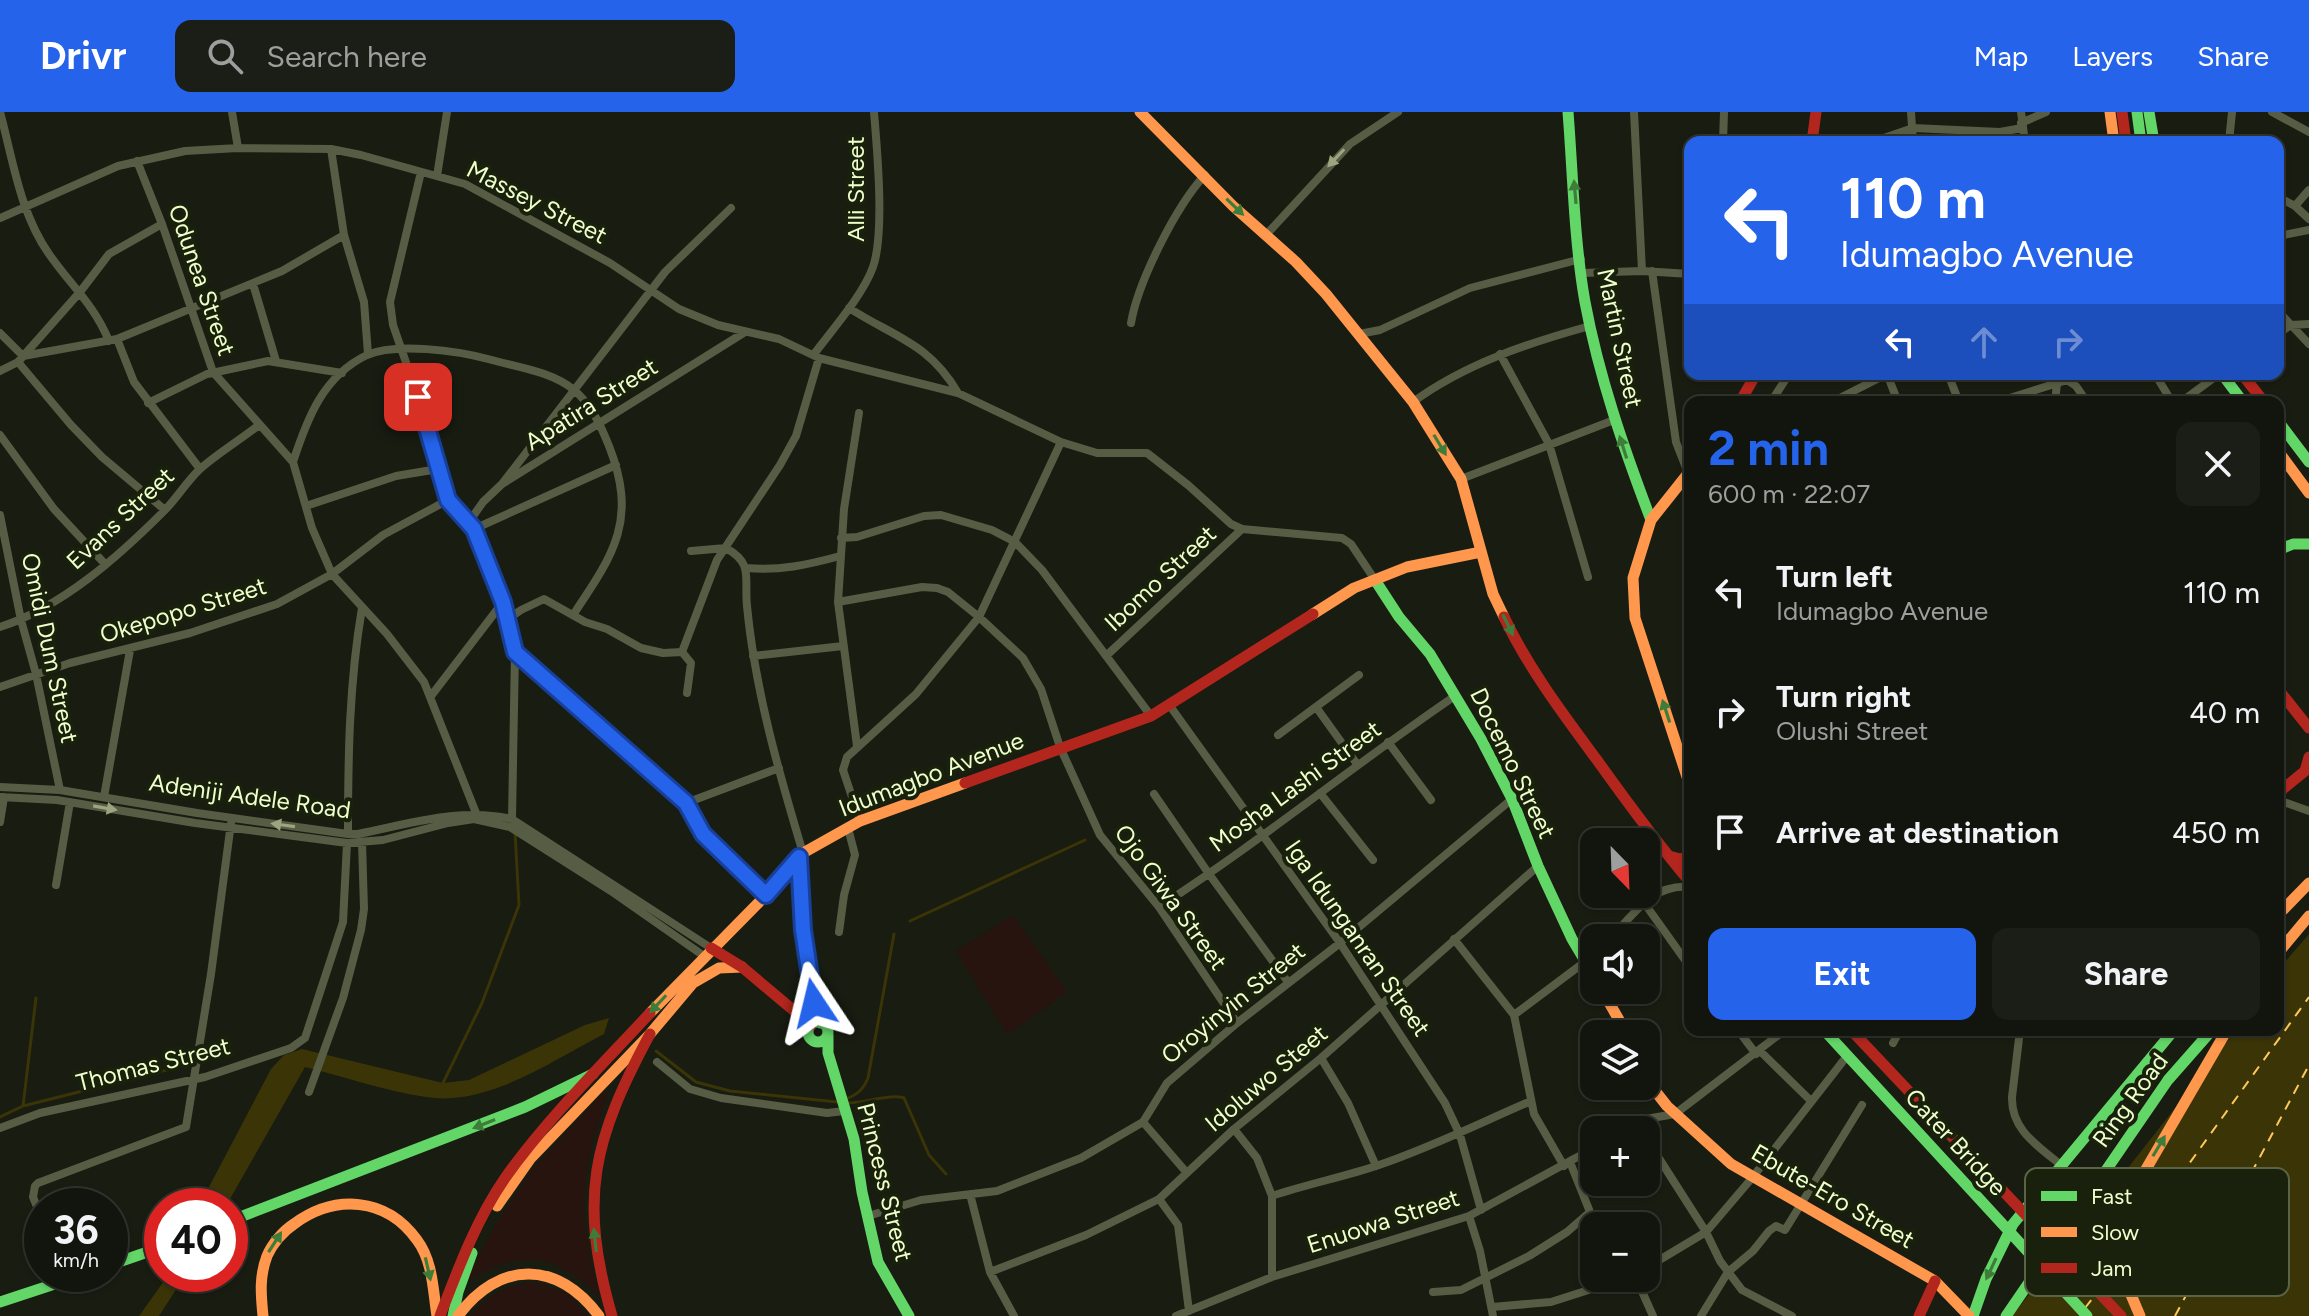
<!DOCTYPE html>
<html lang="en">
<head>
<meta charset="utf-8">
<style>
  :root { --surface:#12150d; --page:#1b1e16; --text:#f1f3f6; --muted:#9c9f9d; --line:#31342e; --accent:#2563eb }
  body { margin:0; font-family:Figtree,sans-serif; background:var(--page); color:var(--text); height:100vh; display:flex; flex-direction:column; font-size:30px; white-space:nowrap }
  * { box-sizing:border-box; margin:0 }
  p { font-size:26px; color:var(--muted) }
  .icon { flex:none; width:44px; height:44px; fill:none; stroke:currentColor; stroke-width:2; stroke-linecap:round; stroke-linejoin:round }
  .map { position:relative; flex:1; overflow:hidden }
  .drawer { position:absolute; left:1684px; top:284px; width:600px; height:640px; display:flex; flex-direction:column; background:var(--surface); border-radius:16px; box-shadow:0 2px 6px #0004,0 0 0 2px var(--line) }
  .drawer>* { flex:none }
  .guide { position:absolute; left:1684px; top:24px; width:600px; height:244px; border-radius:16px; box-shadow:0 2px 6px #0004,0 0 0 2px var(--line); background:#2563eb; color:#fff; overflow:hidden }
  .needle { width:52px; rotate:157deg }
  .fabs { position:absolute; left:1580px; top:716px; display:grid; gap:16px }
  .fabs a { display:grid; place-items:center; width:80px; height:80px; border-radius:16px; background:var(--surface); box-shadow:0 2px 6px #0004,0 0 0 2px var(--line); font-size:40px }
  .speed { position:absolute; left:24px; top:1076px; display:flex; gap:16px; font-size:40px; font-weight:700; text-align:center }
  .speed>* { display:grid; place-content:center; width:104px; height:104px; border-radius:50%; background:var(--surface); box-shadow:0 2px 6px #0004,0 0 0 2px var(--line); line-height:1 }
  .speed small { font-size:20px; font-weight:400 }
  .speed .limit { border:12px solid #d22; background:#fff; color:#111 }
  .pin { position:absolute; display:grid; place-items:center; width:68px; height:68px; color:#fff; margin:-34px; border-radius:16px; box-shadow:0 4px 12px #0006 }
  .me { position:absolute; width:88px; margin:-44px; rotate:350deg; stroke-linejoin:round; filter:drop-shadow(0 0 6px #0008) }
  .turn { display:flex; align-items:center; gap:28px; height:168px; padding:0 24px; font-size:36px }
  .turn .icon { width:104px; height:104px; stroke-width:2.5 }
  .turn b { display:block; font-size:56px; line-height:68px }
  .lanes { display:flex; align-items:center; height:76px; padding:0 24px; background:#0003; justify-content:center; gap:40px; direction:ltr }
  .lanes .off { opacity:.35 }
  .round { display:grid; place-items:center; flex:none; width:84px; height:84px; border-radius:16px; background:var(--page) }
  .overview { display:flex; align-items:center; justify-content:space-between; height:136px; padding:0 24px }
  h1 { font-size:48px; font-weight:700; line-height:60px; color:var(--accent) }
  .action { display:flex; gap:16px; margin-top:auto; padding:16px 24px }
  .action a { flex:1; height:92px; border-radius:16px; background:var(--accent); color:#fff; font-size:32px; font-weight:700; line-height:92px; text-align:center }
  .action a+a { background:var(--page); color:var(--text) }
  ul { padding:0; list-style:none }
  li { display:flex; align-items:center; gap:24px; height:120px; padding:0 24px }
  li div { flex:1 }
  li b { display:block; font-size:30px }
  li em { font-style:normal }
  header { display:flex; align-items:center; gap:48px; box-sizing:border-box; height:112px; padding:0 40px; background:var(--accent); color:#fff }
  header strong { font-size:38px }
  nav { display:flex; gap:44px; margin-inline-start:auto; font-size:28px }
  .search { width:560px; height:72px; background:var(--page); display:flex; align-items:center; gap:20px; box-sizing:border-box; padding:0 28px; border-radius:16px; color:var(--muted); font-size:30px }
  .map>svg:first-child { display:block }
</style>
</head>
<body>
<header>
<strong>Drivr</strong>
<div class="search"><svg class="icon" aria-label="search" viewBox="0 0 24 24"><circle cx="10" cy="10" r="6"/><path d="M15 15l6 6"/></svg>Search here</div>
<nav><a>Map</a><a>Layers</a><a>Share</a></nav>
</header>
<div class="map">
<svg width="2309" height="1204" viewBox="0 0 2309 1204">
  <rect width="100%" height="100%" fill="#181c11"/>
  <path fill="#28140e" d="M 1013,803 L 1067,880 L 1007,923 L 956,839 Z
    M 605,979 L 608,982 C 579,1063 577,1103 600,1186 C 555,1140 518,1135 465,1172 L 492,1118 L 532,1058 Z
    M 535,1170 L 569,1182 L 587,1204 L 471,1204 C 489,1181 506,1173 535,1170 Z"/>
  <path fill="#3b3407" d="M 2309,822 L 2309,1204 L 2012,1204 L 2236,918 L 2278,918 L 2278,858 Z
    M 609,906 L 604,922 C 551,949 488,995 426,985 C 385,979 345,965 305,955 L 226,1094 L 199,1094 L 271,957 L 284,943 L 302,937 L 443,971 L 469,968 L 585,913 Z
    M 169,1162 L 186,1162 L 159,1204 L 139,1204 Z"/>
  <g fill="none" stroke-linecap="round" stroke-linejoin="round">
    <path stroke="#3b3407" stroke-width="3" d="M 910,809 L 1085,728
      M 656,939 L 696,970 L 730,979 L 837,990
      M 443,971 L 482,891 L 519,793 L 515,720
      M 845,987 C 857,983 863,978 868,966 L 894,822
      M 845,991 C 862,992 891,981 904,986 L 929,1043 L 946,1062
      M 23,994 L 36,886
      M 0,1005 L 23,994 L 186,953"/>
    <path stroke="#ffc959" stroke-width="2" stroke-dasharray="10 8" stroke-linecap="butt" d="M 2127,1138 L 2309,885
      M 2099,1177 L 2119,1149
      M 2085,1196 L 2096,1182
      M 2175,1204 L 2309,953"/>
    <path stroke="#575d44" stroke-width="8" d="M 0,0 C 13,48 20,101 49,142 C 71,174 94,192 109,229
      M 232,0 L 238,36
      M 1634,0 L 1642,159
      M 1911,0 L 1913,30
      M 2021,0 L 2025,30
      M 2272,0 L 2309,20
      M 2021,11 L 2046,0
      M 1723,30 L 1724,0
      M 1872,30 L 1913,16 L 2000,20 L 2022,16
      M 2229,30 L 2232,0
      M 331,37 L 344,123 L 364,190 L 368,242
      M 137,49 L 162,112 L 213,260 L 293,350 L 312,416 L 332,462 L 387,522 L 424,570 L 476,701
      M 421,60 L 390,190 L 393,213 L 418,285 L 448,388 L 474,417 L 508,507 L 515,540 L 512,707
      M 437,64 L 447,0
      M 2278,85 L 2295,94 L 2309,107
      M 2295,94 L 2309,78
      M 0,106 L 118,54 L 185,39 L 238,36 L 331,37 L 361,43 L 465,72 L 610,151 L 679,197 L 718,213 L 779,227 L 819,246 L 958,281 L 1061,330 L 1097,341 L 1147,341 L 1188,373 L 1231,412 L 1242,417 L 1342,426 L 1351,432 L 1375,468
      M 1266,123 L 1350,32 L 1398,0
      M 2278,124 L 2309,118
      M 1652,159 L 1676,330 L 1690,366
      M 1582,161 L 1642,159 L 1690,162
      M 253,172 L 276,249
      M 849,196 C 894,225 929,231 958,281
      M 2278,199 L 2309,232
      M 1131,211 C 1138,170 1176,94 1205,63
      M 0,221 L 23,244 L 117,227 L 282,159 L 344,123
      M 1359,222 L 1380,218 L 1470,176 L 1581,147
      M 2278,222 L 2291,213 L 2309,212
      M 117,227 L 134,270 L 200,357
      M 814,242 C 832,218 863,183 873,155 C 885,121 877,37 874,0
      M 1500,242 L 1549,332 L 1588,465
      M 18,250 L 71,313 L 102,345 L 165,398
      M 0,259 L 18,250 L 80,180 L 109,142 L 162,112
      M 1887,262 L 1898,290
      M 1948,262 L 1959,290
      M 2155,262 L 2172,290
      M 1413,290 C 1465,252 1528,231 1590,214
      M 1771,290 L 1789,262
      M 1832,290 L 1883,264 L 1888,265
      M 1997,290 L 2067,268 L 2076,274 L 2087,290
      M 2055,290 L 2058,262
      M 2181,290 L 2219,262
      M 148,291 L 207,262 L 268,249 L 342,261
      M 0,323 L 54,397 L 105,452
      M 293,350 C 307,307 323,264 367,243 C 396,230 458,239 488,247 C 516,255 551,259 574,278 C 591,292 601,314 609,334 C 638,408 614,442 573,503
      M 1461,367 L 1614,308
      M 502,372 L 665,160 L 731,96
      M 306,394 L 396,364 L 438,357
      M 0,403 L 21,508 L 36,562 L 60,678
      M 469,410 L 483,390 L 502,372 L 745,220
      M 474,417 L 616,353
      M 841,426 L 857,425 L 924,404 L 941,403 L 992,418 L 1015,430 L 1042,458 L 1151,604
      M 726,436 C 754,452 744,465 747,494 C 755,578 779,661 803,741
      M 691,439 L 726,436
      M 746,456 C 780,459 807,453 840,444
      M 838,490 L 922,475 L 937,476 L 948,480 L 979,505 L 1023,546 L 1041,577 L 1060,635 L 1100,723 L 1159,795 L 1237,911
      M 508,507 L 521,498 L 544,487 L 585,510 L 607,517 L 641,536 L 663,541 L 682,540
      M 0,515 C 62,495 118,445 164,399 C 177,386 187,369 200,357 C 218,341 240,328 259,313
      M 515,540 L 686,691 L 703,722 L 766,783
      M 753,544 L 843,534
      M 1106,544 L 1242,417
      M 0,575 L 70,551 L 190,521 L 277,492 L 332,462 L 383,423 L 448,388
      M 687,581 L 691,551 L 682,540 L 717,448 L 780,353 L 796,324 L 819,246
      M 431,584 L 503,490
      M 1170,594 L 1340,831 L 1445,991 L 1460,1023 L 1481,1098
      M 1316,595 L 1357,652
      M 1278,623 L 1359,563
      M 1388,630 L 1431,688
      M 857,634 L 838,490 L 844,397 L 859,301
      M 0,675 L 60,678 L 197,701 L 348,722 L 358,722 C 409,712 461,695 512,707 L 711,836
      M 1320,681 L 1373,748
      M 1154,682 L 1209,762 L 1288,870
      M 0,685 L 57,688 L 195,711 L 347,731 L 383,728 L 448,711 L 474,707 L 510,715 L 611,779 L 704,844
      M 104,685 L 130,538
      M 2278,688 L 2309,699
      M 686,691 L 779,656
      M 860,709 L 843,658 L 847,645 L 916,582 L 979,505 L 1061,330
      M 0,710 L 4,685
      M 348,722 C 348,646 349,572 362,496
      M 56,773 L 70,690
      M 1648,786 L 1660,734
      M 1645,792 L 1690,855
      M 1159,795 C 1261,729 1355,652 1455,584
      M 839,820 L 844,783 L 855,743 L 848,716
      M 1611,826 C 1634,802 1653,771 1690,775
      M 1454,827 L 1514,903 L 1534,1002 L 1564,1054
      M 1514,903 L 1594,843
      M 1738,918 L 1756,942
      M 2020,918 L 2012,985 C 2011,1018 2038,1034 2061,1053
      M 1893,931 L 1900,918
      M 1760,939 L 1811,989
      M 1321,946 L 1348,991 L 1376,1054
      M 657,950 L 690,977 L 721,986 L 827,1001 L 844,999
      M 309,980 L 343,886 L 361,818 L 364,797 L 362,730
      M 1143,1010 L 1187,1061
      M 0,1016 L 40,1001 L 205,965 L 291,936 L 305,926 L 343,810 L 347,731
      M 1234,1017 L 1257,1046 L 1272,1084 L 1272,1165
      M 1625,1018 L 1646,1007 L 1675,1002 L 1785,918
      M 1646,1026 L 1706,1120 L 1720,1149 L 1742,1178 L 1792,1204
      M 1570,1050 L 1590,1100 L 1600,1114
      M 970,1082 L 990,1160 L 1014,1204
      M 1272,1084 C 1307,1072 1344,1065 1379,1053 C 1432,1035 1480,1011 1531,989
      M 1159,1087 L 1178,1113 L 1189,1199
      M 868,1104 L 921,1088 L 997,1079 L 1081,1046 L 1143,1010 L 1167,971 L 1237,911 L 1340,831 L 1512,687
      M 1469,1104 L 1480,1139 L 1493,1204
      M 42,1107 L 33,1085 L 35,1074 L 38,1071 L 186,1015 L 211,862 L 231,711
      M 35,1134 L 42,1129
      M 1646,1156 L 1706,1120 L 1752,1066 L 1847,944
      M 990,1160 L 1086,1123 L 1159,1087 L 1234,1017 L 1321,946 L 1538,754
      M 1636,1166 L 1653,1204
      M 1433,1180 L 1461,1178 L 1529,1144 L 1567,1120 L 1590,1100
      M 1492,1195 L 1551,1190 L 1626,1166
      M 1176,1204 L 1272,1165 L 1469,1104 L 1594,1036
      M 1701,1204 L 1728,1160 L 1753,1139 L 1769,1119 L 1776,1114 L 1785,1118 L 1862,993"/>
    <path stroke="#63d668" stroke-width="11" d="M 1568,0 C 1573,63 1574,128 1585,190 C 1599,265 1624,337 1651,408
      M 2137,0 L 2141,30
      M 2149,0 L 2154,30
      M 2222,262 L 2243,290
      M 2278,309 L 2309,350
      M 2278,438 L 2293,432 L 2309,432
      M 1375,468 L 1399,505 L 1430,542 L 1481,627 L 1512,687 L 1538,754 L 1572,827 L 1594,864
      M 799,745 L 806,846 L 820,911
      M808 920a10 10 0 1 1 20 0a10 10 0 1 1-20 0Z
      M 1824,918 L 2087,1204
      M 828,923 L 828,941 L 854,1027 L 862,1080 L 878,1150 L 909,1204
      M 230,1109 L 525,995 L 593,962
      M 110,1153 L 162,1135
      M 0,1190 L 85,1162
      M 453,1204 L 458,1180 L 472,1141
      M 1973,1204 L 1986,1167 L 2013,1112 L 2174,918
      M 2006,1204 L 2168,968 L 2212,918"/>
    <path stroke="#ff974d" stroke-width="11" d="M 1140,0 L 1233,94 L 1296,150 L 1326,182 L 1413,290 L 1461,367 L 1493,482 L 1504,505
      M 2110,0 L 2114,30
      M 2278,339 L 2309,381
      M 1690,359 L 1651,408 L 1633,466 L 1635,506 L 1690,674
      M 1313,502 L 1354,476 L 1407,455 L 1481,440
      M 2278,803 L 2309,771
      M 2278,841 L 2309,804
      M 1602,878 L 1627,922
      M 650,901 L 766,783 L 803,741 L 860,709 L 965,671
      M 1646,960 L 1656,980 L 1667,994 L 1731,1052 L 1935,1169 L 1969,1204
      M 497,1094 L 530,1047 L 650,922 L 693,871 L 719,856 L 742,855
      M 263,1204 C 261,1183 259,1165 267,1144 C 272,1132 283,1119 294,1112 C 335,1082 386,1085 417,1128 C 433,1149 433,1179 437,1204
      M 458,1204 C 499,1148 558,1148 599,1204
      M 2140,1204 L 2129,1178 L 2122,1138 L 2131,1083 L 2227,918"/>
    <path stroke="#b3261e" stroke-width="11" d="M 2122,0 L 2126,30
      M 1812,30 L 1816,0
      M 2242,262 L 2264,290
      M 1740,290 L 1756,262
      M 1504,505 C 1529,557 1563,602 1597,648 C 1627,690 1657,731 1690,770
      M 2278,577 L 2309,616
      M 965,671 L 1151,604 L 1313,502
      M 2278,681 L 2305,659 L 2309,645
      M 1669,744 L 1680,747 L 1690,745
      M 711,836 L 742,855 L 811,913
      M 1851,918 L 2121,1204
      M 440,1204 C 458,1157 476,1108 505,1066 C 547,1007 601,954 650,901
      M 612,1204 C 578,1086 593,1028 650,922
      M 1919,1204 L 1935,1169"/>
  </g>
  <defs><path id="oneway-solid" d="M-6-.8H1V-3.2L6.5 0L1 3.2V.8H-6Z" transform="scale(2)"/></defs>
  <g fill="#9ba681">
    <use href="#oneway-solid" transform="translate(1336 46) rotate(133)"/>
    <use href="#oneway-solid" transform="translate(105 696) rotate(10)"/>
    <use href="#oneway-solid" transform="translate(283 713) rotate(-172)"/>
  </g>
  <g fill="#3e7c3a">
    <use href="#oneway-solid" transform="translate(1575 80) rotate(-95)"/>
    <use href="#oneway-solid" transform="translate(1235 95) rotate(44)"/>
    <use href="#oneway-solid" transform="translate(1440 333) rotate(59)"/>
    <use href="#oneway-solid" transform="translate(1623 335) rotate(-108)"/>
    <use href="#oneway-solid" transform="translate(1508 513) rotate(64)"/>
    <use href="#oneway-solid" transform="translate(1666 599) rotate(-108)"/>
    <use href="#oneway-solid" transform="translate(658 892) rotate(133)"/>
    <use href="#oneway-solid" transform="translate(484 1012) rotate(158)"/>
    <use href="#oneway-solid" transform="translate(2159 1034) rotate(-59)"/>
    <use href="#oneway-solid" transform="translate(595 1128) rotate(-96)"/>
    <use href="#oneway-solid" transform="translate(275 1130) rotate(-57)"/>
    <use href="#oneway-solid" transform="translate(428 1157) rotate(77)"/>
    <use href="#oneway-solid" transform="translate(1991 1157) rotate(115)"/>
  </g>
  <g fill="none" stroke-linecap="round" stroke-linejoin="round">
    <g stroke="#184099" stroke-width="20">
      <path id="route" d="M 418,285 L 448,388 L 474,417 L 503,490 L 515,540 L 686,691 L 703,722 L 766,783 L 799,745 L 803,818 L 814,891"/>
    </g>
    <use href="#route" stroke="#2563eb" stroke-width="14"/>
  </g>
  <g text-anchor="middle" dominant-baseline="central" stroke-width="8" stroke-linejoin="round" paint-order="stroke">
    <g font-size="24" fill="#eeffcb" stroke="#19210c">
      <text transform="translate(855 77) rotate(-90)">Alli Street</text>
      <text transform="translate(537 90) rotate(27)">Massey Street</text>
      <text transform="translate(202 168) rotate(71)">Odunea Street</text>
      <text transform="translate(1620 226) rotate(78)">Martin Street</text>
      <text transform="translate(591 292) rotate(-32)">Apatira Street</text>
      <text transform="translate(120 406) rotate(-43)">Evans Street</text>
      <text transform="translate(1160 466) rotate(-43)">Ibomo Street</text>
      <text transform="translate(183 498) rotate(-17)">Okepopo Street</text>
      <text transform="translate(50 536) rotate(78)">Omidi Dum Street</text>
      <text transform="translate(1513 651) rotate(64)">Docemo Street</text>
      <text transform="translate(931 662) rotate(-21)">Idumagbo Avenue</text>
      <text transform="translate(1295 674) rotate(-36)">Mosha Lashi Street</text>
      <text transform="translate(250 684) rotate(8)">Adeniji Adele Road</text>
      <text transform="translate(1171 785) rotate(54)">Ojo Giwa Street</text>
      <text transform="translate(1358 826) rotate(55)">Iga Idunganran Street</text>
      <text transform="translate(1233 891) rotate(-39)">Oroyinyin Street</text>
      <text transform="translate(153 952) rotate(-14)">Thomas Street</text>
      <text transform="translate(1266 966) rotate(-40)">Idoluwo Steet</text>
      <text transform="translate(2130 988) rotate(-54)">Ring Road</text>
      <text transform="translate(1956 1030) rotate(47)">Cater Bridge</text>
      <text transform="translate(885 1070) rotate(76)">Princess Street</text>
      <text transform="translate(1833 1084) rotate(30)">Ebute-Ero Street</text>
      <text transform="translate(1383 1109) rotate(-18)">Enuowa Street</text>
    </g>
  </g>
  <rect x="2025" y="1056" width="264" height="128" rx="12" fill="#19210c" stroke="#596445" stroke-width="2"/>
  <rect x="2041" y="1079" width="36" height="10" fill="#63d668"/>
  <rect x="2041" y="1115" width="36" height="10" fill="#ff974d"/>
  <rect x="2041" y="1151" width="36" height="10" fill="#b3261e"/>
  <g font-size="22" fill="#eeffcb">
    <text x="2091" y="1092">Fast</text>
    <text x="2091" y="1128">Slow</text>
    <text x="2091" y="1164">Jam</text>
  </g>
</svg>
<div class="fabs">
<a><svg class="needle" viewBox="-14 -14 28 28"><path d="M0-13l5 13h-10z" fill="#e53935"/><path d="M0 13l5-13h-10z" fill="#9c9f9d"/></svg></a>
<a><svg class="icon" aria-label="sound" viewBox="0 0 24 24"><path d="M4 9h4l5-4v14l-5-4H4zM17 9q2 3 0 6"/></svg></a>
<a><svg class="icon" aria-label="layers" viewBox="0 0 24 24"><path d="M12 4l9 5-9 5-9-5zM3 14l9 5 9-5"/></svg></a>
<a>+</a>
<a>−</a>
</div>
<div class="speed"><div>36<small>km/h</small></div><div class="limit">40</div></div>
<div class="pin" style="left:418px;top:285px;background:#d93025"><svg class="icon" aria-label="arrive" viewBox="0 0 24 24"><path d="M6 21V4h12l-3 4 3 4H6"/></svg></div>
<svg class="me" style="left:814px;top:891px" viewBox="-20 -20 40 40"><path d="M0-17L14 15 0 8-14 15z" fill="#2563eb" stroke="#fff" stroke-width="4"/></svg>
<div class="guide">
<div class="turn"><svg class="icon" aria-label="left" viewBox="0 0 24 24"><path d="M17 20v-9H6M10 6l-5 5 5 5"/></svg><div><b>110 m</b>Idumagbo Avenue</div></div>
<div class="lanes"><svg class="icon" aria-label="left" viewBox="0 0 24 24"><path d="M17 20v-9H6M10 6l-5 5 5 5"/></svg><svg class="icon off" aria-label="ahead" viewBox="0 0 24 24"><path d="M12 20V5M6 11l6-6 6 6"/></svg><svg class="icon off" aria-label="right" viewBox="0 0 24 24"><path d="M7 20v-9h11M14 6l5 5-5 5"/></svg></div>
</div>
<section class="drawer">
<div class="overview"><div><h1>2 min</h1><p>600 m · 22:07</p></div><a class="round"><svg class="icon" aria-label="close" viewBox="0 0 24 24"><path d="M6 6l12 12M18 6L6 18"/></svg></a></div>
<ul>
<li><svg class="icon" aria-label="left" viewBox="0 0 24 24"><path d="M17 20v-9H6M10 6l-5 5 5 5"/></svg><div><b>Turn left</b><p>Idumagbo Avenue</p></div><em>110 m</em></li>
<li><svg class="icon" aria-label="right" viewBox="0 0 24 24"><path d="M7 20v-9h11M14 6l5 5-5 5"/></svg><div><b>Turn right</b><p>Olushi Street</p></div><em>40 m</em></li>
<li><svg class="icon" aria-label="arrive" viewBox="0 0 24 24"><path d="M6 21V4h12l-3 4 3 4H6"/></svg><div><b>Arrive at destination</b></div><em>450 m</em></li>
</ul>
<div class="action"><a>Exit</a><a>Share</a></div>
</section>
</div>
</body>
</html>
